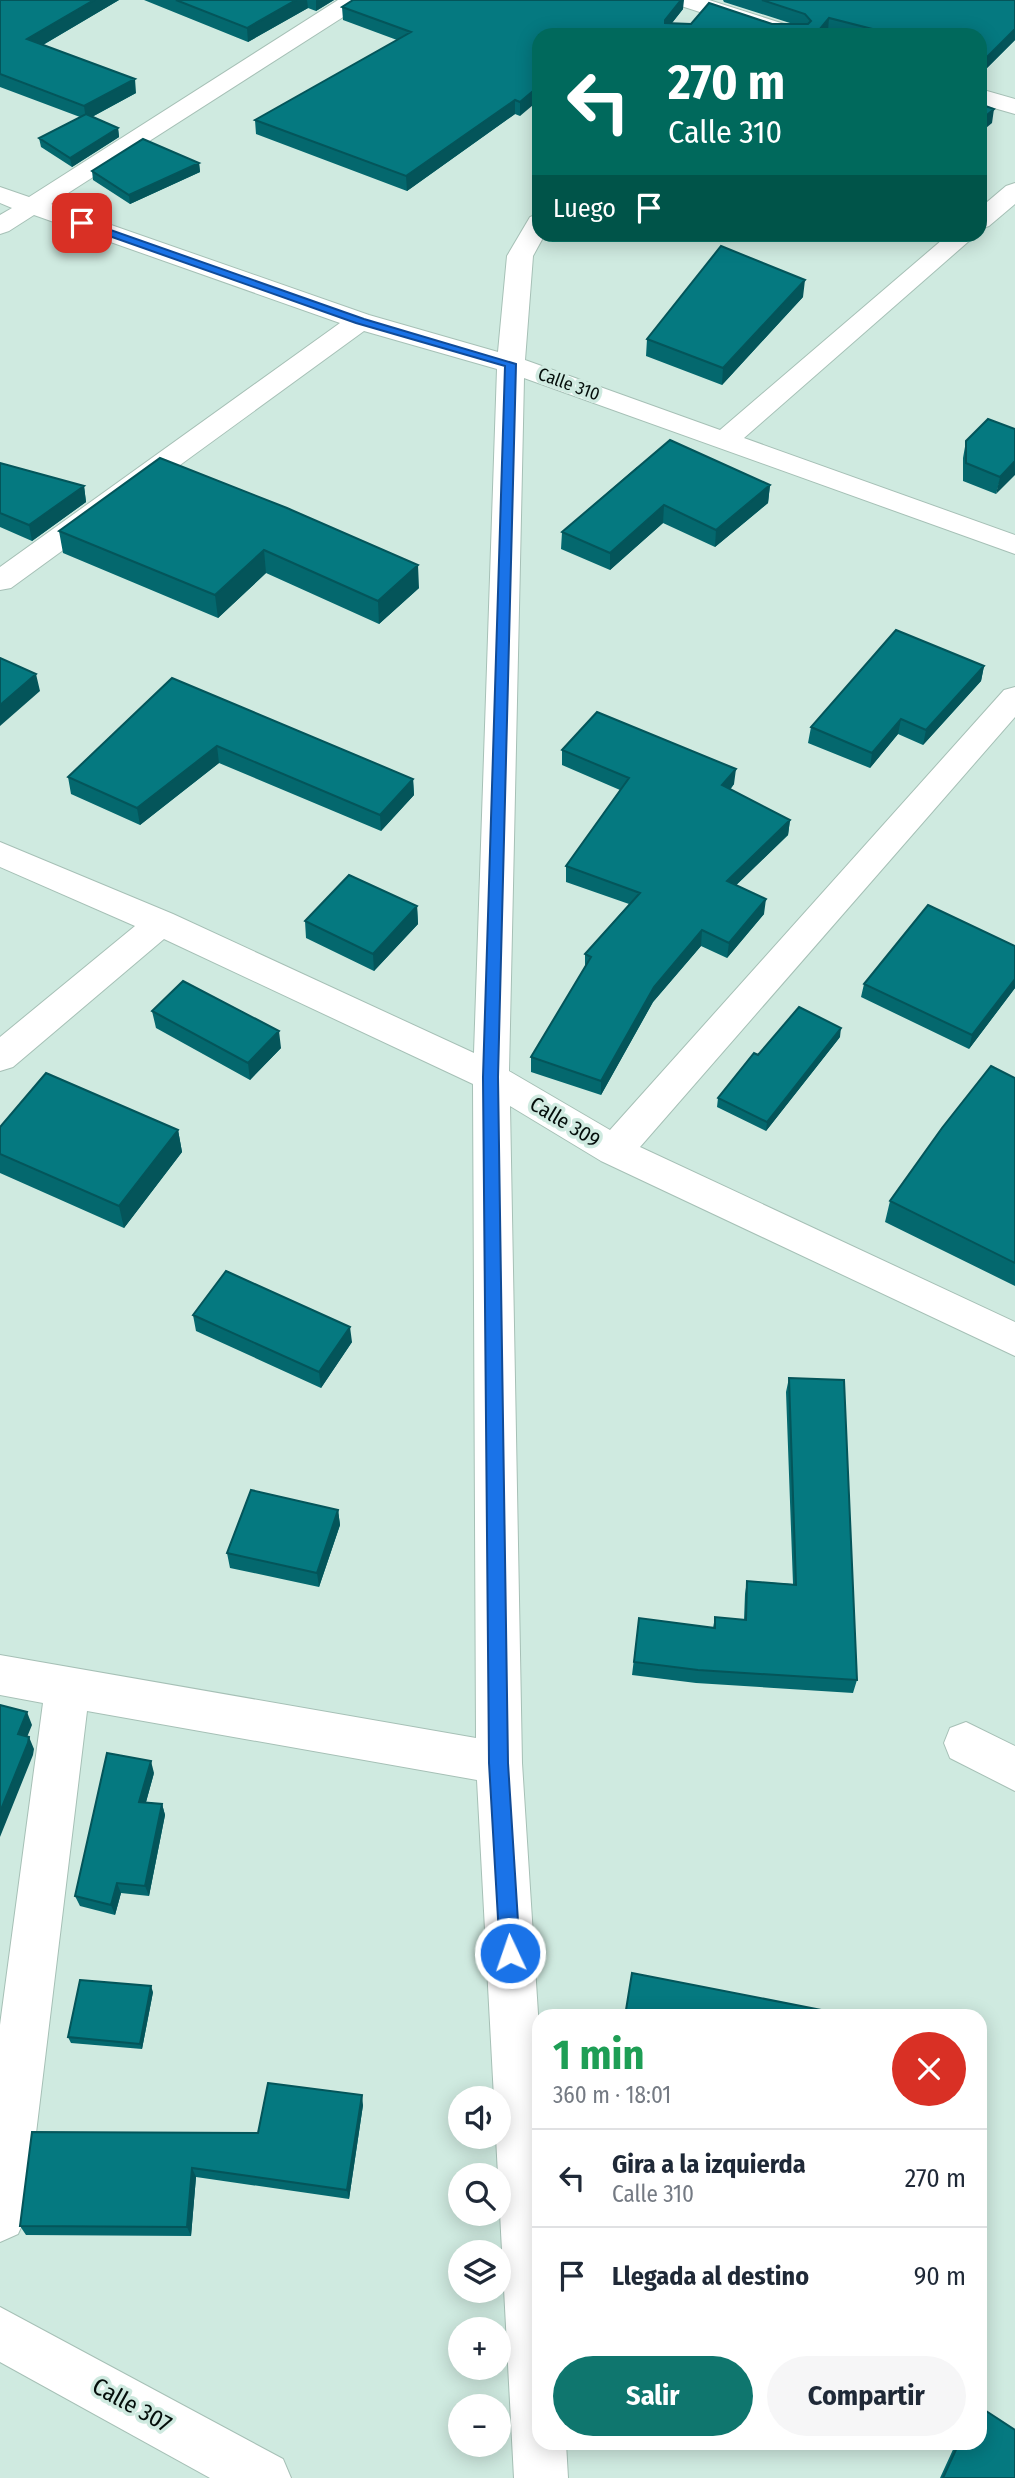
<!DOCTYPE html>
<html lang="es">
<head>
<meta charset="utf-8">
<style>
  :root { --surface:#fff; --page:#f6f6f7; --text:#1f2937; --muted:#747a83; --line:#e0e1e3; --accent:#0f766e }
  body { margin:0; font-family:"Fira Sans Condensed",sans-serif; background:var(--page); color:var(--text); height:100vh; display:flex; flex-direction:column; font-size:26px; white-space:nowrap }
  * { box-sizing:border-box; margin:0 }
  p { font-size:23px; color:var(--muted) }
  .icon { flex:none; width:38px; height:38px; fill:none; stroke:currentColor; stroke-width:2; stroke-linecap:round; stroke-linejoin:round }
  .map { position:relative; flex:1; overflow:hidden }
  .panel { position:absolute; left:532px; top:2009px; width:455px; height:441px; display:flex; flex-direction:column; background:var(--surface); border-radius:21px; box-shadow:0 4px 18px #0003 }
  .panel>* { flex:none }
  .top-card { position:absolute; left:532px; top:28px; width:455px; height:214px; border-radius:21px; box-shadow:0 4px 18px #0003; background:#00695c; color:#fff; overflow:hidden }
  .fabs { position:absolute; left:448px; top:2086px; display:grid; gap:14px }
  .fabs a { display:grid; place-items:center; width:63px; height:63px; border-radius:50%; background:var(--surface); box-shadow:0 4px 18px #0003; font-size:35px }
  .pin { position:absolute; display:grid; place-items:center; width:60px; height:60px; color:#fff; margin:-30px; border-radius:14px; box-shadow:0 4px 10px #0006 }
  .me { position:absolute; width:77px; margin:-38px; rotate:357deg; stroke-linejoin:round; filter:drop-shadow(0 0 5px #0008) }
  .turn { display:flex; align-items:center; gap:24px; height:147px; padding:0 21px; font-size:32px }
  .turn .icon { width:91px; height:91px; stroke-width:2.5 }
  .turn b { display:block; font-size:49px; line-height:60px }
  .then { display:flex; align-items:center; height:66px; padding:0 21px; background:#0003; gap:14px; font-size:26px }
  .round { display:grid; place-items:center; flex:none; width:74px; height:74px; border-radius:37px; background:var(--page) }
  .headline { display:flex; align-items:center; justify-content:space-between; height:119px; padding:0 21px }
  h1 { font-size:42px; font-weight:700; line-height:52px; color:#1e9e55 }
  .button { display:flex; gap:14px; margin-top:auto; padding:14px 21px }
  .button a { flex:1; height:80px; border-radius:42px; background:var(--accent); color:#fff; font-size:28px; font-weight:700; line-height:80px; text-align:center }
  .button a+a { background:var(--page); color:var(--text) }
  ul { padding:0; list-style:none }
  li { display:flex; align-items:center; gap:21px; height:98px; padding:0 21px; border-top:2px solid var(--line) }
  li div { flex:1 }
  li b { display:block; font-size:26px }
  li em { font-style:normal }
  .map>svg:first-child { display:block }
</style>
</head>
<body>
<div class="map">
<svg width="1015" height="2478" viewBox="0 0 1015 2478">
  <rect width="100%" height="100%" fill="#cfeae0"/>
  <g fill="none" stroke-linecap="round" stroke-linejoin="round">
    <g stroke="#a6c0b6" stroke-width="2">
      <path id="minor" d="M 338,0 L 365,0 L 362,5 L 51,204 L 369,315 L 498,352 L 507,256 L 530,217 L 539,214 L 539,234 L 545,234 L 533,256 L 525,360 L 720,430 L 949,234 L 977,234 L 744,438 L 1015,535 L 1015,554 L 524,378 L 509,1071 L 610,1130 L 1004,690 L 1015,687 L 1015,717 L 640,1147 L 1015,1322 L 1015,1356 L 601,1161 L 510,1106 L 522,1763 L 539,2029 L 539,2443 L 566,2443 L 568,2478 L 514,2478 L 496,2137 L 499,2137 L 499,2098 L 494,2098 L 477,1780 L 87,1711 L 26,2216 L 18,2234 L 0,2242 L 0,2025 L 43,1703 L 0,1695 L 0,1655 L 476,1738 L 473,1084 L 164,939 L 13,1067 L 0,1071 L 0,1037 L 135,926 L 0,867 L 0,842 L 173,914 L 474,1053 L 497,369 L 364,331 L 11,588 L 0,590 L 0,567 L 340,323 L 34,215 L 9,231 L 0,234 L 0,215 L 12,208 L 0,203 L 0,187 L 29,197 Z
        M 675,0 L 709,0 L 803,30 L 807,35 L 772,35 L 678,5 Z
        M 980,89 L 1015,99 L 1015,114 L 980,104 Z
        M 1015,183 L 1015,204 L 989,226 L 980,229 L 980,208 L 1006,186 Z
        M 966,1722 L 1015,1746 L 1015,1791 L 950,1758 L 944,1743 L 950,1728 Z
        M 0,2307 L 283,2459 L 291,2478 L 210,2478 L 0,2362 Z"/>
    </g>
    <use href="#minor" fill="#fff" fill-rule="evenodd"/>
  </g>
  <path fill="#04686e" d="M 0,0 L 119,0 L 43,45 L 136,93 L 92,117 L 118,128 L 119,137 L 72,167 L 41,147 L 39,138 L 80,117 L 0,87 Z
    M 144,0 L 334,0 L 316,11 L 308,8 L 248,42 Z
    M 723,0 L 1015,0 L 1015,40 L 980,75 L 980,35 L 842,35 L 828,31 L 539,35 L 520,116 L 515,114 L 407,191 L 256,134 L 255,120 L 397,40 L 343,20 L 342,7 L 683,9 L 672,23 L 793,24 L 724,2 Z
    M 199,163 L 200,172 L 130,204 L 93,180 L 92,171 Z
    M 803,297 L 722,385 L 646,356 L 647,339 Z
    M 1015,429 L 996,494 L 963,481 L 963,458 L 966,441 Z
    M 160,458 L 419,588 L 379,624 L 266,573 L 218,618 L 63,553 L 59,531 Z
    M 0,463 L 84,486 L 86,502 L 32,541 L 0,527 Z
    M 637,467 L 770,485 L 768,503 L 715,547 L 663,523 L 610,570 L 561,549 L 562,532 Z
    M 984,666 L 981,681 L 923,745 L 898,734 L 870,768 L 808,743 L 811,727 Z
    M 172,678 L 413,779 L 414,795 L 381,831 L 219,763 L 140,825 L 71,794 L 68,777 Z
    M 562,750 L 734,784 L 730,790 L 790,820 L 788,835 L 736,885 L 764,914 L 727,958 L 701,946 L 653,1002 L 601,1095 L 531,1072 L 531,1057 L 585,967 L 585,954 L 629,904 L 566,882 L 566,866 L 620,790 L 562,765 Z
    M 417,906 L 418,924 L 374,971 L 306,938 L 305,921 Z
    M 1015,946 L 1015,988 L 969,1049 L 861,997 L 864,984 Z
    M 152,1011 L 281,1048 L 250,1080 L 156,1028 Z
    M 840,1037 L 766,1131 L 717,1107 L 718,1098 Z
    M 1015,1078 L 1015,1286 L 885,1222 L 890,1201 Z
    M 0,1127 L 178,1130 L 182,1152 L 124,1228 L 0,1173 Z
    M 193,1315 L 352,1342 L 321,1388 L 196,1331 Z
    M 789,1378 L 857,1680 L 853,1693 L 696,1683 L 632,1675 L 639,1618 L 713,1628 L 715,1617 L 744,1620 L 745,1594 L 747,1581 L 793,1584 L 786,1392 Z
    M 338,1510 L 340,1525 L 319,1587 L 230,1568 L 227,1553 Z
    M 154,1773 L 146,1802 L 162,1804 L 165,1815 L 149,1896 L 121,1893 L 115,1915 L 80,1906 L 75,1896 Z
    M 153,1992 L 142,2049 L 71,2043 L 68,2037 Z
    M 363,2105 L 349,2199 L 196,2177 L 191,2236 L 26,2235 L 20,2226 L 258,2133 Z
    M 956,2443 L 980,2443 L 1015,2478 L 940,2478 Z"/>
  <path fill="#04555a" d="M 94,0 L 119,0 L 29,53 L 27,39 Z
    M 296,0 L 307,0 L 308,8 L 248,42 L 247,28 Z
    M 316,0 L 334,0 L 316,11 Z
    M 681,0 L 684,0 L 683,9 L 664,33 L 665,20 Z
    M 829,18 L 828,31 L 825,35 L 815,35 Z
    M 1015,29 L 1015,40 L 980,75 L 980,64 Z
    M 135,79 L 136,93 L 86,120 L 84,106 Z
    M 539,86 L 539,100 L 520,116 L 520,102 Z
    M 515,100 L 515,114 L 407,191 L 406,176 Z
    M 994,109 L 992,123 L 980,133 L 980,121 Z
    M 118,128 L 119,137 L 72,167 L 70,158 Z
    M 199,163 L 200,172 L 130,204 L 129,195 Z
    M 805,280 L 803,297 L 722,385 L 723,368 Z
    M 1015,461 L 1015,475 L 996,494 L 1000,477 Z
    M 770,485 L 768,503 L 715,547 L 716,530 Z
    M 84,486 L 86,502 L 32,541 L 29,525 Z
    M 664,505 L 663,523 L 610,570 L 610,553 Z
    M 264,550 L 266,573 L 218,618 L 215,595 Z
    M 418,565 L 419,588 L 379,624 L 378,601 Z
    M 984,666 L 981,681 L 923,745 L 926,730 Z
    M 36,674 L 40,691 L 0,726 L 0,705 Z
    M 901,719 L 898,734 L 870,768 L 872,753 Z
    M 217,746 L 219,763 L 140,825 L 137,808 Z
    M 736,769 L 734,784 L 720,801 L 722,785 Z
    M 413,779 L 414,795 L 381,831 L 380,815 Z
    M 790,820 L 788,835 L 725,896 L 727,881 Z
    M 766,899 L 764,914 L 727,958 L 729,943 Z
    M 417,906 L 418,924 L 374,971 L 373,954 Z
    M 702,930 L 701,946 L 653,1002 L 601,1095 L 601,1081 L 654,987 Z
    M 1015,979 L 1015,988 L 969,1049 L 972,1035 Z
    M 841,1028 L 840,1037 L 766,1131 L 767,1122 Z
    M 279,1031 L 281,1048 L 250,1080 L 248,1063 Z
    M 178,1130 L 182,1152 L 124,1228 L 119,1206 Z
    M 350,1327 L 352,1342 L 321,1388 L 319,1372 Z
    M 338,1510 L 340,1525 L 319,1587 L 317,1573 Z
    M 27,1712 L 32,1725 L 23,1747 L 18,1734 Z
    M 29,1737 L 34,1749 L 33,1755 L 0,1837 L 0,1812 Z
    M 151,1761 L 154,1773 L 143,1813 L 139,1802 Z
    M 162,1804 L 165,1815 L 149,1896 L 145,1886 Z
    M 117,1883 L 121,1893 L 115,1915 L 111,1905 Z
    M 151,1986 L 153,1992 L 142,2049 L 140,2044 Z
    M 362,2095 L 363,2105 L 349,2199 L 347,2190 Z
    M 192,2168 L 196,2177 L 191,2236 L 187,2227 Z"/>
  <path fill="#057980" stroke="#04555a" stroke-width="2" d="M 0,0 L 94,0 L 27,39 L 135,79 L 84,106 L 0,74 Z
    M 176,0 L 296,0 L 247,28 Z
    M 353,0 L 681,0 L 665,20 L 665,23 L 691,24 L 709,3 L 772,24 L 808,24 L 811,21 L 805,14 L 762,0 L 1015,0 L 1015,29 L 980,64 L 980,35 L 896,35 L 829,18 L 815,35 L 539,35 L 539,86 L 520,102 L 515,100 L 406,176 L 255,120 L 411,32 L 342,7 Z
    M 980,104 L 994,109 L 980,121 Z
    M 86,114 L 118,128 L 70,158 L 39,138 Z
    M 143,139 L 199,163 L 129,195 L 92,171 Z
    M 721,246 L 805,280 L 723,368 L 647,339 Z
    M 988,419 L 1015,429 L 1015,461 L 1000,477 L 966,463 L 966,441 Z
    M 670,440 L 770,485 L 716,530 L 664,505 L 610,553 L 562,532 Z
    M 160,458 L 287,508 L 418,565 L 378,601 L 264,550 L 215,595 L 59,531 Z
    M 0,463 L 84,486 L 29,525 L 0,513 Z
    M 896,630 L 984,666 L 926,730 L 901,719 L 872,753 L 811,727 Z
    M 0,658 L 36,674 L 0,705 Z
    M 172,678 L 413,779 L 380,815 L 217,746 L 137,808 L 68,777 Z
    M 597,712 L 736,769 L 722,785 L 790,820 L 727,881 L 766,899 L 729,943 L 702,930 L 654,987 L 601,1081 L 531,1057 L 591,957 L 585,954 L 640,893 L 566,866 L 629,778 L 562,750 Z
    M 349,875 L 417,906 L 373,954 L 305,921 Z
    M 928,905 L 1015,946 L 1015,979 L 972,1035 L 864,984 Z
    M 183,981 L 279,1031 L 248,1063 L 152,1011 Z
    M 799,1007 L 841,1028 L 767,1122 L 718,1098 L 754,1053 L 758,1055 Z
    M 991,1066 L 1015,1078 L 1015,1263 L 890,1201 L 942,1128 Z
    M 46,1073 L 178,1130 L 119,1206 L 0,1154 L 0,1127 Z
    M 226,1271 L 350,1327 L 319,1372 L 193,1315 Z
    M 789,1378 L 844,1380 L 857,1680 L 698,1670 L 634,1662 L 639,1618 L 715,1628 L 715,1617 L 746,1620 L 747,1581 L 796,1585 Z
    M 251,1490 L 338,1510 L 317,1573 L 227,1553 Z
    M 0,1705 L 27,1712 L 18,1734 L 29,1737 L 28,1743 L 0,1812 Z
    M 107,1753 L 151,1761 L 139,1802 L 162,1804 L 145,1886 L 117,1883 L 111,1905 L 75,1896 Z
    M 632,1973 L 842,2014 L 842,2016 L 625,2016 Z
    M 80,1980 L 151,1986 L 140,2044 L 68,2037 Z
    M 268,2083 L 362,2095 L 347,2190 L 192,2168 L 187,2227 L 20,2226 L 32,2132 L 258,2133 Z
    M 980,2407 L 1015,2430 L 1015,2478 L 943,2478 L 959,2443 L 980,2443 Z"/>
  <path fill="#1a73e8" stroke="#114b97" stroke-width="2" d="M 78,221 L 85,221 L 364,319 L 516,364 L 498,1077 L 508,1763 L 520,1953 L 517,1960 L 510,1963 L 503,1960 L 500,1953 L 489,1763 L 483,1077 L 505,366 L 356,323 L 78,225 Z"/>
  <g text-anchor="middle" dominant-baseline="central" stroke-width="7" stroke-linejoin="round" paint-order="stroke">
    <g font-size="18" fill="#050e0b" stroke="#cfeae0">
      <text transform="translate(569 384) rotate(20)">Calle 310</text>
    </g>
    <g font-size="21" fill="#050e0b" stroke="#cfeae0">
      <text transform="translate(565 1122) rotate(31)">Calle 309</text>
    </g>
    <g font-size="24" fill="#050e0b" stroke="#cfeae0">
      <text transform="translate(132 2405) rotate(29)">Calle 307</text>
    </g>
  </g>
</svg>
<div class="fabs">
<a><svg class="icon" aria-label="sound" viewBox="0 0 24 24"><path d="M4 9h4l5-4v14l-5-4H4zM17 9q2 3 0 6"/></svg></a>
<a><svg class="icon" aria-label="search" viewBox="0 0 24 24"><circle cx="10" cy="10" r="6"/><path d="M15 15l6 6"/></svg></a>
<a><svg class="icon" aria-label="layers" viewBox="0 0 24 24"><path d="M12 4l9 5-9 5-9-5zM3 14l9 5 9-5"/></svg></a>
<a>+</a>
<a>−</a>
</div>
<div class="pin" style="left:82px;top:223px;background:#d93025"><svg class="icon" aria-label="arrive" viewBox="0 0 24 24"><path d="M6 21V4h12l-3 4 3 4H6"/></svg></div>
<svg class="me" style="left:510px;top:1953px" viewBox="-20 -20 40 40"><circle r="17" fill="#1a73e8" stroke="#fff" stroke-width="3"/><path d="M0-11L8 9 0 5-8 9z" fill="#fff"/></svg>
<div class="top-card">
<div class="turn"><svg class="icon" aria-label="left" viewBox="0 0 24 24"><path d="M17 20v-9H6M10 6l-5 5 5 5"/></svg><div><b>270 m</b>Calle 310</div></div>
<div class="then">Luego<svg class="icon" aria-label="arrive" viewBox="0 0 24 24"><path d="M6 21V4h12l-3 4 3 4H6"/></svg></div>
</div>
<section class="panel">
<div class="headline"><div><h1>1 min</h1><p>360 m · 18:01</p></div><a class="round" style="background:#d93025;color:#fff"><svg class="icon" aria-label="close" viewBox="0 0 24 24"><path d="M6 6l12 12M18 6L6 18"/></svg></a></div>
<ul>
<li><svg class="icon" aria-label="left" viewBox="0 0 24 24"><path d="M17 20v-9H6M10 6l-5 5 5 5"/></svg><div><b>Gira a la izquierda</b><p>Calle 310</p></div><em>270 m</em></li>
<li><svg class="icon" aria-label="arrive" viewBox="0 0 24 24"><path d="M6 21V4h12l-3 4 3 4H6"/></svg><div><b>Llegada al destino</b></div><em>90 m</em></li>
</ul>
<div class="button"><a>Salir</a><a>Compartir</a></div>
</section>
</div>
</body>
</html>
